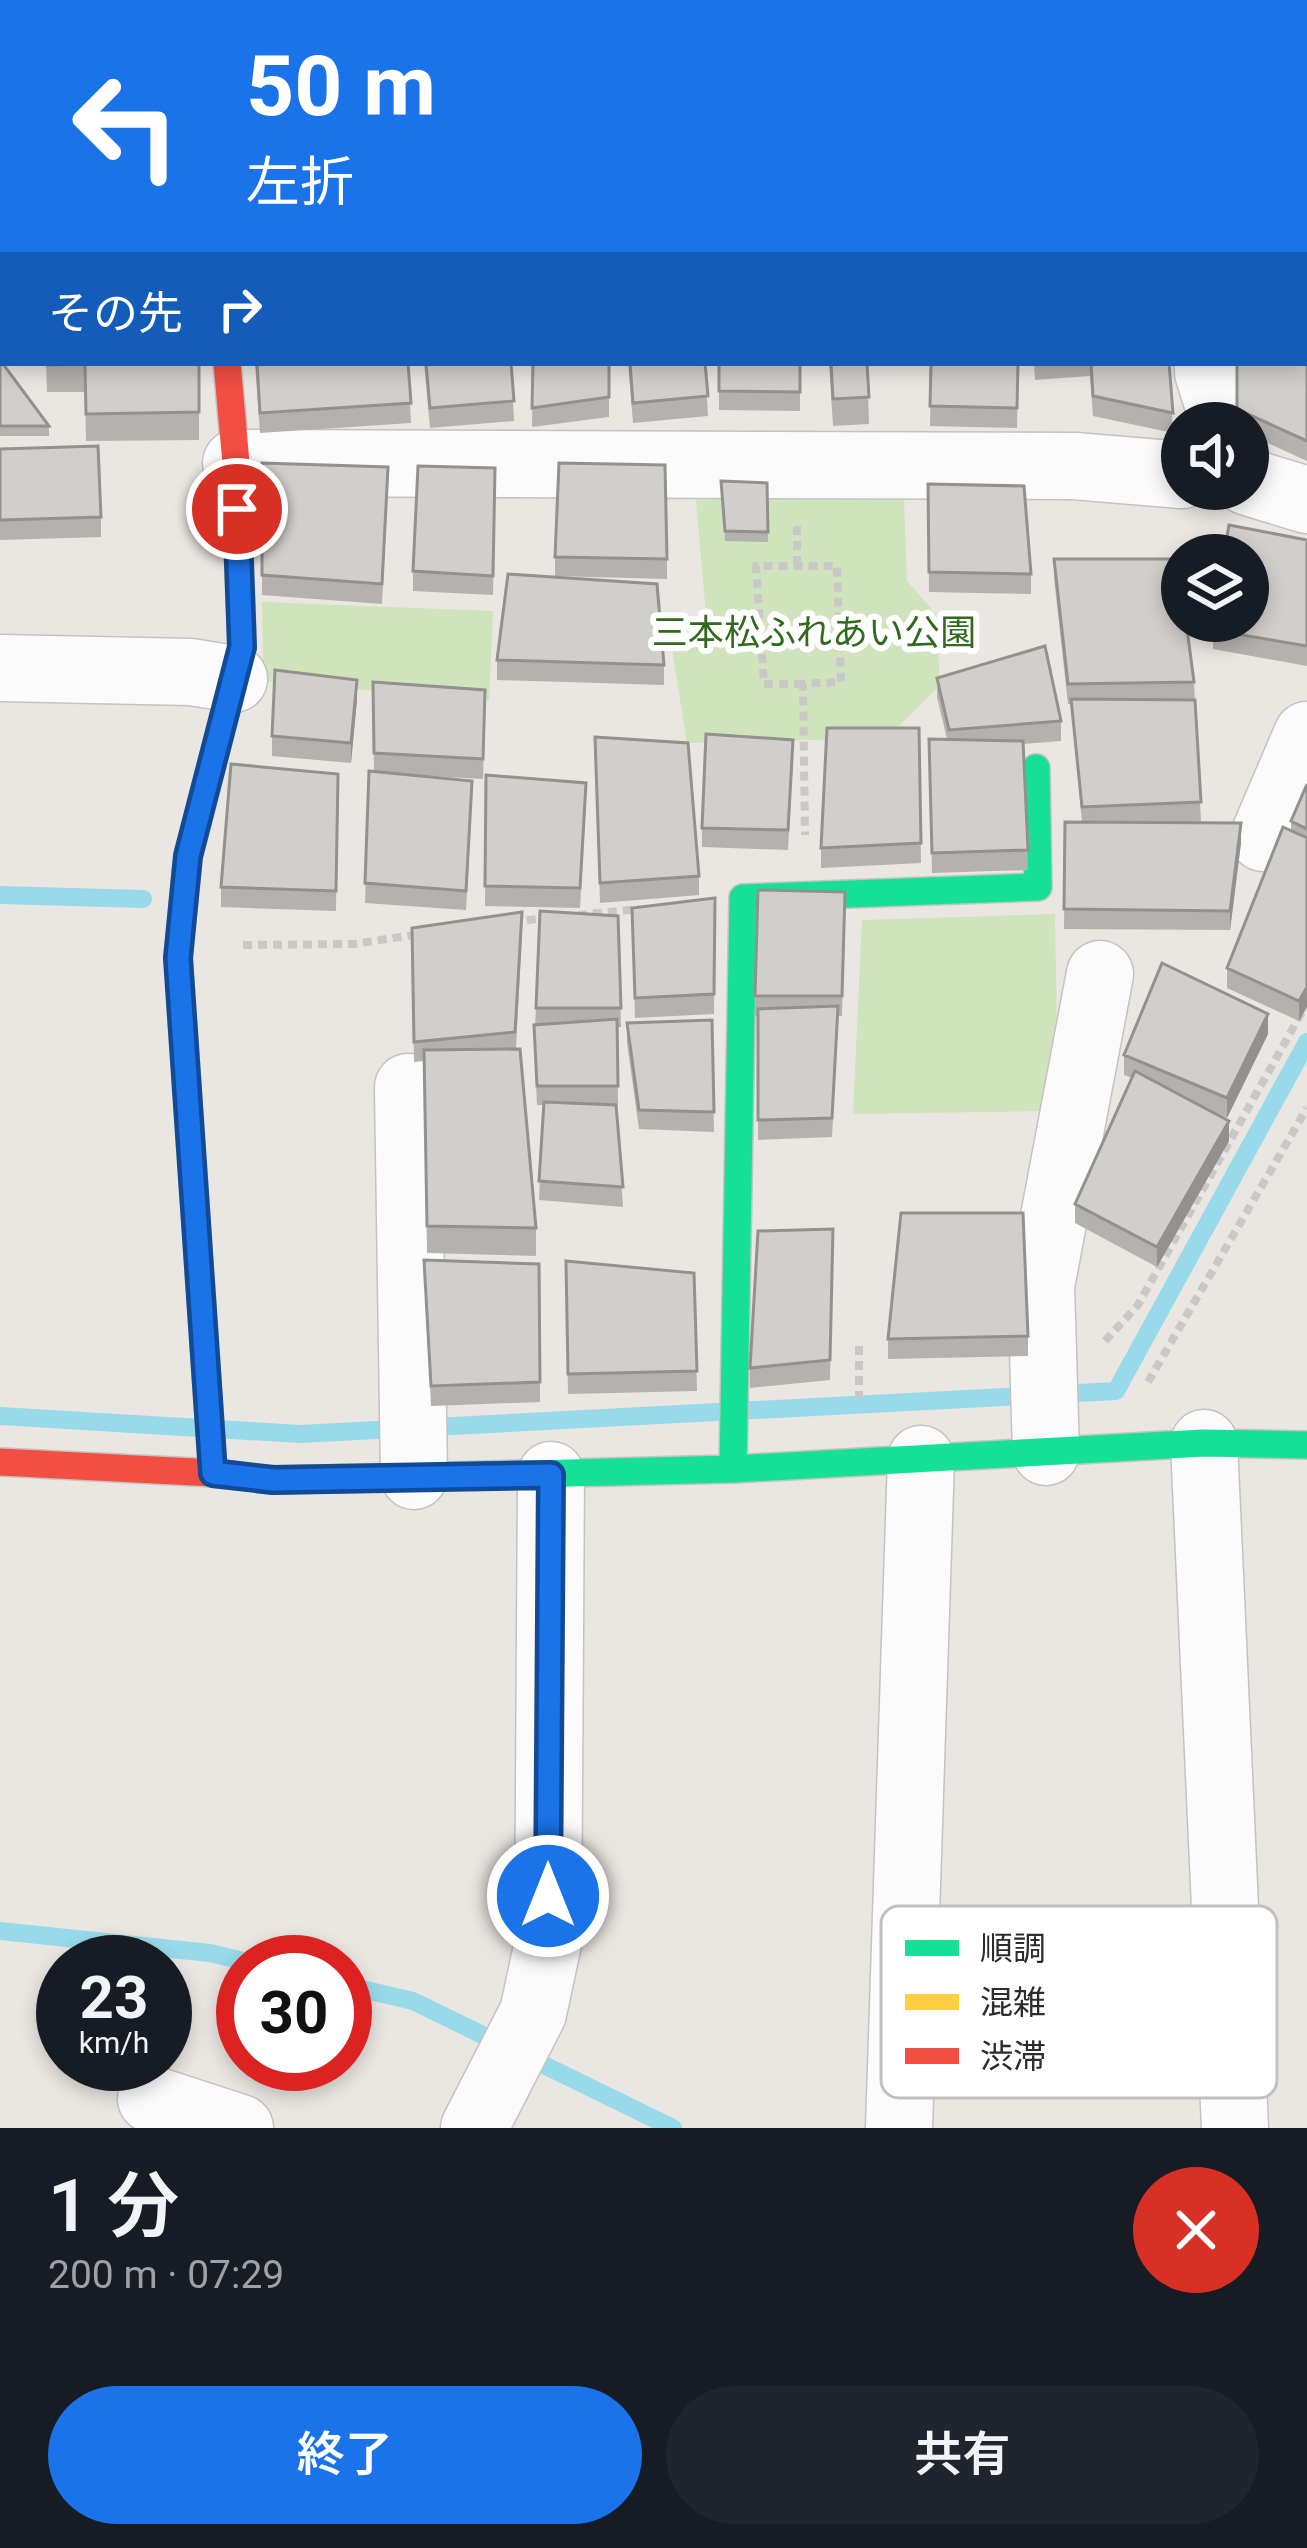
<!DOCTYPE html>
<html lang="ja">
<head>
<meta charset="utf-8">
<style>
  :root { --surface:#171b24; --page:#20242c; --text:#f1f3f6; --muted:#9ea1a6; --accent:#1a73e8 }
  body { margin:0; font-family:Roboto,"Noto Sans JP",sans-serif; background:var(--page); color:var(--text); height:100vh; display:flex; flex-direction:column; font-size:45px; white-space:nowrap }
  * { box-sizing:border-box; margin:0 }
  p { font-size:39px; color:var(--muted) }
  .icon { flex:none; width:66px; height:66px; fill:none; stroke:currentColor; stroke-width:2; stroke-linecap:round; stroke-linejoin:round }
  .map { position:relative; height:2128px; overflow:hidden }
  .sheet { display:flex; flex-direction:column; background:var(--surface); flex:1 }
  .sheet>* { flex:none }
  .banner { position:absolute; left:0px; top:0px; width:1308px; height:366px; box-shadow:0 6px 18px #0003; background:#1a73e8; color:#fff; overflow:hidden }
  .controls { position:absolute; left:1161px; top:402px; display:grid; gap:24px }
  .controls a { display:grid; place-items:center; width:108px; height:108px; border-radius:50%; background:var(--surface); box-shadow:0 6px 18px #0003; font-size:60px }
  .speed { position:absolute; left:36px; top:1935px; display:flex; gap:24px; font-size:60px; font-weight:700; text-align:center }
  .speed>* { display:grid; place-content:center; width:156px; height:156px; border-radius:50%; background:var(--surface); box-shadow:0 6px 18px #0003; line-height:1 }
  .speed small { font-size:30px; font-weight:400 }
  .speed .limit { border:18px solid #d22; background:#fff; color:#111 }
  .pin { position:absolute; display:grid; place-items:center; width:102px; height:102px; color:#fff; margin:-51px; border:6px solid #fff; border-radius:50%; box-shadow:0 3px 12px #0007 }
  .me { position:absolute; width:132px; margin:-66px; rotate:0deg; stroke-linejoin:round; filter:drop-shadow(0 0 9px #0008) }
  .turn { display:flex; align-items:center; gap:42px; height:252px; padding:0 48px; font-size:54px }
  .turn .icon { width:156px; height:156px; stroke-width:2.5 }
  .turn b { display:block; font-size:84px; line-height:102px }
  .then { display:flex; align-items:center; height:114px; padding:0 48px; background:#0003; gap:24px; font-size:45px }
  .round { display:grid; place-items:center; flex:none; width:126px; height:126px; border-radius:63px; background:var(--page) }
  .head { display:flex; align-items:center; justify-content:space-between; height:204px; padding:0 48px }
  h1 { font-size:72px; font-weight:600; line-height:90px }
  .button { display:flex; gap:24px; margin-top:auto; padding:24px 48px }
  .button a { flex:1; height:138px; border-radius:72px; background:var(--accent); color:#fff; font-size:48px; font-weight:600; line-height:138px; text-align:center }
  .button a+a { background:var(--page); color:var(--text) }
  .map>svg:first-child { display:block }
</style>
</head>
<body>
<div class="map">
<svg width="1307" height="2128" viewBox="0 0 1307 2128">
  <rect width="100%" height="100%" fill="#eae6e2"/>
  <path fill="#cfe4bc" d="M 903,474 L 907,581 L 936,614 L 940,685 L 887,738 L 687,743 L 672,649 L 708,637 L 694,477 Z
    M 262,602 L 493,611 L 489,701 L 263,681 Z
    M 1055,914 L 1058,1111 L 853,1114 L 862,920 Z"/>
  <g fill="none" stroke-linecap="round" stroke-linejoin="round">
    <path stroke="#98daea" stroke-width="18" d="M 0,895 L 143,899
      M 0,1416 L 300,1434 L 1116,1391 L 1307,1042
      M 0,1931 L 210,1953 L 247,1962
      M 345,1985 L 413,2001 L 673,2128"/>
    <g stroke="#c3c3c3" stroke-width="69">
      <path id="street" d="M 209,0 L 209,3
        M 1216,3 L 1216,0
        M 0,239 L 3,239
        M 1208,363 L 1208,372 L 1224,423
        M 236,463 L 1074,466 L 1182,475
        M 1248,482 L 1307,500
        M 0,668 L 191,672 L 234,679
        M 1263,838 L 1307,735
        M 408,1087 L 414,1476
        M 1204,1443 L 1235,2128
        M 1046,1452 L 1041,1286 L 1100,974
        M 151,2099 L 240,2128
        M 474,2128 L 533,2013 L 548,1943 L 551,1475
        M 899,2128 L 921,1459"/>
    </g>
    <g stroke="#c3c3c3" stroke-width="30">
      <path id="fast" d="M 733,1469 L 743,898 L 1038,887 L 1036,768
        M 368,1478 L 733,1469 L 1204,1443 L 1307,1445"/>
    </g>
    <g stroke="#c3c3c3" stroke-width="30">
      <path id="slow" d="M 181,999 L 213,1473"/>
    </g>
    <g stroke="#c3c3c3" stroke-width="30">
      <path id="jam" d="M 181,999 L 178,958 L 188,857 L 242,647 L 236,463 L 227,363
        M 0,1462 L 213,1473 L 273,1480 L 368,1478"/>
    </g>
    <path stroke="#c8c8c7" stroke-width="8" stroke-dasharray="9 6" stroke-linecap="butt" d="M 797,565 L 797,524
      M 803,684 L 764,684 L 756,566 L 837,566 L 841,682 L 803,684 L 805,835
      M 578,915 L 640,909
      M 512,922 L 545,918
      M 243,945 L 354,944 L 420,934
      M 1105,1341 L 1138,1305 L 1307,1003
      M 859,1346 L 859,1398
      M 1148,1382 L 1307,1108"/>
    <use href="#street" stroke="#fcfbfb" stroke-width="66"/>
    <use href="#fast" stroke="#16e098" stroke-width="27"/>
    <use href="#slow" stroke="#ffcf43" stroke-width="27"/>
    <use href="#jam" stroke="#f24e42" stroke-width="27"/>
  </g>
  <path fill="#b4b2af" d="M 3,7 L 3,170 L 0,170 L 0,8 Z
    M 1307,301 L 1307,461 L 1248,434 L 1248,423 L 1237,423 L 1237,409 Z
    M 0,360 L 49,426 L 49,436 L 0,436 Z
    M 46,363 L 199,363 L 199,440 L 86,441 L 85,392 L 47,392 Z
    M 255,363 L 408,363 L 411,423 L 260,433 Z
    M 424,363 L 511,363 L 514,421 L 430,428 Z
    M 533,363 L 609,363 L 609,417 L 532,427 Z
    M 628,363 L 705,363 L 708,416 L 633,423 Z
    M 719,363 L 800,363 L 800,411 L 719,410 Z
    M 829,363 L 867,363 L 869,424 L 833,426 Z
    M 931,363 L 1018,363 L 1017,428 L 930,426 Z
    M 1034,363 L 1169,363 L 1173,433 L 1093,416 L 1090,376 L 1035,380 Z
    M 0,449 L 101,517 L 101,537 L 0,540 Z
    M 262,463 L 388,487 L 382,604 L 262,595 Z
    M 495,468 L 493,595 L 413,591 L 413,571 Z
    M 721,481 L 767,483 L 768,542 L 725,541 Z
    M 928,484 L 1031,574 L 1031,594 L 929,592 Z
    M 1307,540 L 1307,666 L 1213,649 L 1213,630 Z
    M 555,557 L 667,559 L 667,579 L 555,576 Z
    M 1054,559 L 1194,682 L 1201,822 L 1176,823 L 1241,843 L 1230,930 L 1064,929 L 1065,822 L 1082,822 L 1071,704 L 1068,704 L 1054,578 Z
    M 497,660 L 664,665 L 664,685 L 497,680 Z
    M 937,678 L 1061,721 L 1061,741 L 1023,744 L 1028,870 L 932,873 L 929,739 L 947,739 L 937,697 Z
    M 373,682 L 485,690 L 483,779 L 395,774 L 472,801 L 466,910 L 365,903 L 369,771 L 374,772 Z
    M 357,699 L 351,763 L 272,756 L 272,736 Z
    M 919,728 L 921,863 L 821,868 L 821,848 Z
    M 595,737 L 699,876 L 699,895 L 600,903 Z
    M 793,760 L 788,850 L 702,847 L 702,828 Z
    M 338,774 L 336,911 L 221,907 L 221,887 Z
    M 486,775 L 586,803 L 580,908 L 485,906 Z
    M 1307,784 L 1307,1007 L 1299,1021 L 1227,988 L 1227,968 L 1291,831 L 1291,821 Z
    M 758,890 L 845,892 L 842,1016 L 838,1016 L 832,1137 L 758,1140 L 758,1016 L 755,1016 Z
    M 715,898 L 714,1014 L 635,1018 L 632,908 Z
    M 618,916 L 621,1027 L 617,1027 L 618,1105 L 616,1105 L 623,1207 L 539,1200 L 543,1105 L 537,1105 L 534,1045 L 536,1008 Z
    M 412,928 L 522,932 L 516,1049 L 536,1228 L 536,1256 L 427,1253 L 424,1061 L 414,1062 Z
    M 712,1020 L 714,1132 L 639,1129 L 627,1043 L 627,1023 Z
    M 1268,1034 L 1227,1118 L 1209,1110 L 1229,1141 L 1157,1267 L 1075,1223 L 1075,1204 L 1132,1078 L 1124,1075 L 1124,1055 Z
    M 833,1229 L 830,1380 L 750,1388 L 750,1368 Z
    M 424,1260 L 539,1264 L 540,1402 L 431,1406 Z
    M 566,1261 L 694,1273 L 697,1391 L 568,1394 Z
    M 1028,1336 L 1028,1356 L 888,1359 L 888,1339 Z"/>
  <path fill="#92918f" d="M 357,680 L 357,699 L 351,763 L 351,743 Z
    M 1241,823 L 1241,843 L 1230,930 L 1230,911 Z
    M 1307,987 L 1307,1007 L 1299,1021 L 1299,1001 Z
    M 1268,1014 L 1268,1034 L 1227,1118 L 1227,1098 Z
    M 1229,1121 L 1229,1141 L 1157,1267 L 1157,1247 Z"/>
  <path fill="#d1cfcc" stroke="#92918f" stroke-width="3" d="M 244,0 L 372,0 L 372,3 L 244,3 Z
    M 526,0 L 543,0 L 543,3 L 493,3 Z
    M 803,0 L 881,0 L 881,3 L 803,3 Z
    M 934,0 L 1186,0 L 1186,3 L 934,3 Z
    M 1257,0 L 1307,0 L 1307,87 L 1305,87 L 1305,3 L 1256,3 Z
    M 3,7 L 3,143 L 0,142 L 0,8 Z
    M 1305,158 L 1307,159 L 1307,249 L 1305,249 Z
    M 1305,300 L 1307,301 L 1307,441 L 1237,409 L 1237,363 L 1305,363 Z
    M 0,360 L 49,426 L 0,426 Z
    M 47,363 L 199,363 L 199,412 L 86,414 L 85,364 L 47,365 Z
    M 257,363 L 408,363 L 411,403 L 260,413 Z
    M 426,363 L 511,363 L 514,401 L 430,408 Z
    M 533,363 L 609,363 L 609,397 L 532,408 Z
    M 630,363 L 705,363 L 708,396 L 633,403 Z
    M 719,363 L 800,363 L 800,392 L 719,391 Z
    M 831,363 L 867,363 L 869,397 L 833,399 Z
    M 931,363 L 1018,363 L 1017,408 L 930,406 Z
    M 1091,363 L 1169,363 L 1173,413 L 1093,396 Z
    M 98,446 L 101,517 L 0,520 L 0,449 Z
    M 262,463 L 388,467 L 382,584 L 262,575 Z
    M 559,463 L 665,465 L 667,559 L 555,557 Z
    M 418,466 L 495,468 L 493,576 L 413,571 Z
    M 721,481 L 767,483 L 768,532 L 725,531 Z
    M 928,484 L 1024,486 L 1031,574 L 929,572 Z
    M 1229,525 L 1307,540 L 1307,646 L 1213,630 L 1214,621 L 1248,621 L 1248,555 L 1224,555 Z
    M 1054,559 L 1179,559 L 1182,586 L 1182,621 L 1186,621 L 1194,682 L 1068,684 Z
    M 508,574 L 657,584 L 664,665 L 497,660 Z
    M 1045,646 L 1061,721 L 949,730 L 937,678 Z
    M 275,670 L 357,680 L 351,743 L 272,736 Z
    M 373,682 L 485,690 L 483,759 L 374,753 Z
    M 1071,699 L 1195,700 L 1201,802 L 1082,807 Z
    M 827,728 L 919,728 L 921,843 L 821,848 Z
    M 706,734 L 793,740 L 788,830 L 702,828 Z
    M 595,737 L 688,743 L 699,876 L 600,883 Z
    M 929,739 L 1023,741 L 1028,850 L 932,853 Z
    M 231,764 L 338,774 L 336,891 L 221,887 Z
    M 369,771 L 472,781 L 466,891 L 365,883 Z
    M 486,775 L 586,783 L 580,888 L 485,886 Z
    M 1307,784 L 1307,829 L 1291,821 Z
    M 1065,822 L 1241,823 L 1230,911 L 1064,909 Z
    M 1283,827 L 1307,838 L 1307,987 L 1299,1001 L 1227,968 Z
    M 758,890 L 845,892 L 842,996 L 755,996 Z
    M 715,898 L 714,994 L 635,998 L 632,908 Z
    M 540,911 L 618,916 L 621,1008 L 536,1008 Z
    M 522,912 L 515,1032 L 414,1042 L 412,928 Z
    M 1162,963 L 1268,1014 L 1227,1098 L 1124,1055 Z
    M 838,1006 L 832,1118 L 758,1120 L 758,1009 Z
    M 617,1019 L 618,1086 L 537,1086 L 534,1025 Z
    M 712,1020 L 714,1112 L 639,1110 L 627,1023 Z
    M 520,1049 L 536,1228 L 427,1226 L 424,1050 Z
    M 1135,1071 L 1229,1121 L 1157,1247 L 1075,1204 Z
    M 544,1102 L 616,1105 L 623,1187 L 539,1181 Z
    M 901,1213 L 1023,1213 L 1028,1336 L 888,1339 Z
    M 833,1229 L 830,1360 L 750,1368 L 758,1231 Z
    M 424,1260 L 539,1264 L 540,1382 L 431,1386 Z
    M 566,1261 L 694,1273 L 697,1371 L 568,1374 Z"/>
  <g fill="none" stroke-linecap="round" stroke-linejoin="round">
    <g stroke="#114b97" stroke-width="30">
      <path id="route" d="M 237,509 L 242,647 L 188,856 L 178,958 L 213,1473 L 273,1480 L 551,1475 L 548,1896"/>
    </g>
    <use href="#route" stroke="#1a73e8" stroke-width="21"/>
  </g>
  <g text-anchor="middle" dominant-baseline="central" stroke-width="12" stroke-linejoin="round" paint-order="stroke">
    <g font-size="36" fill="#316a1c" stroke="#fff">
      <text x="814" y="633">三本松ふれあい公園</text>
    </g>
  </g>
  <rect x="881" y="1906" width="396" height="192" rx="18" fill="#fff" stroke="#c0c0c0" stroke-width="3"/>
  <rect x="905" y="1940" width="54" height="16" fill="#16e098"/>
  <rect x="905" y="1994" width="54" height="16" fill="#ffcf43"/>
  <rect x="905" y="2048" width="54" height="16" fill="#f24e42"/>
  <g font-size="33" fill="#2c2c2c">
    <text x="980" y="1960">順調</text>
    <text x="980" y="2014">混雑</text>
    <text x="980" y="2068">渋滞</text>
  </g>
</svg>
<div class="controls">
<a><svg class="icon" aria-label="sound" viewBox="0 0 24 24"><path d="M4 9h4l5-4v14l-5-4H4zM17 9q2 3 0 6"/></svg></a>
<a><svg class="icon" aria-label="layers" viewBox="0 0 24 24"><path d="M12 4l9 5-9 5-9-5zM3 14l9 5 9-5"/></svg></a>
</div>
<div class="speed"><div>23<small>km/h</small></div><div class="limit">30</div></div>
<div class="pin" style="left:237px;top:509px;background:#d93025"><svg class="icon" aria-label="arrive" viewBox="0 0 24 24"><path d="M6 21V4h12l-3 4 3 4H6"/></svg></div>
<svg class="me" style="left:548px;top:1896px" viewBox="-20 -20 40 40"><circle r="17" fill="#1a73e8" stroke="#fff" stroke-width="3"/><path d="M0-11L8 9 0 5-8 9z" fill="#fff"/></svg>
<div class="banner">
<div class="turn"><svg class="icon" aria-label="left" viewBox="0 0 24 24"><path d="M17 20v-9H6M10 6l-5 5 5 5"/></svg><div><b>50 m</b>左折</div></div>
<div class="then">その先<svg class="icon" aria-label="right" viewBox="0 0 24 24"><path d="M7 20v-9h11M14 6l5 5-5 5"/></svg></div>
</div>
</div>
<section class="sheet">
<div class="head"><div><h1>1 分</h1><p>200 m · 07:29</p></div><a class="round" style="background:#d93025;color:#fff"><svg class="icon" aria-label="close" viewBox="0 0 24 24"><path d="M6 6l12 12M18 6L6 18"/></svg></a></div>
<div class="button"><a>終了</a><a>共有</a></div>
</section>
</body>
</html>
